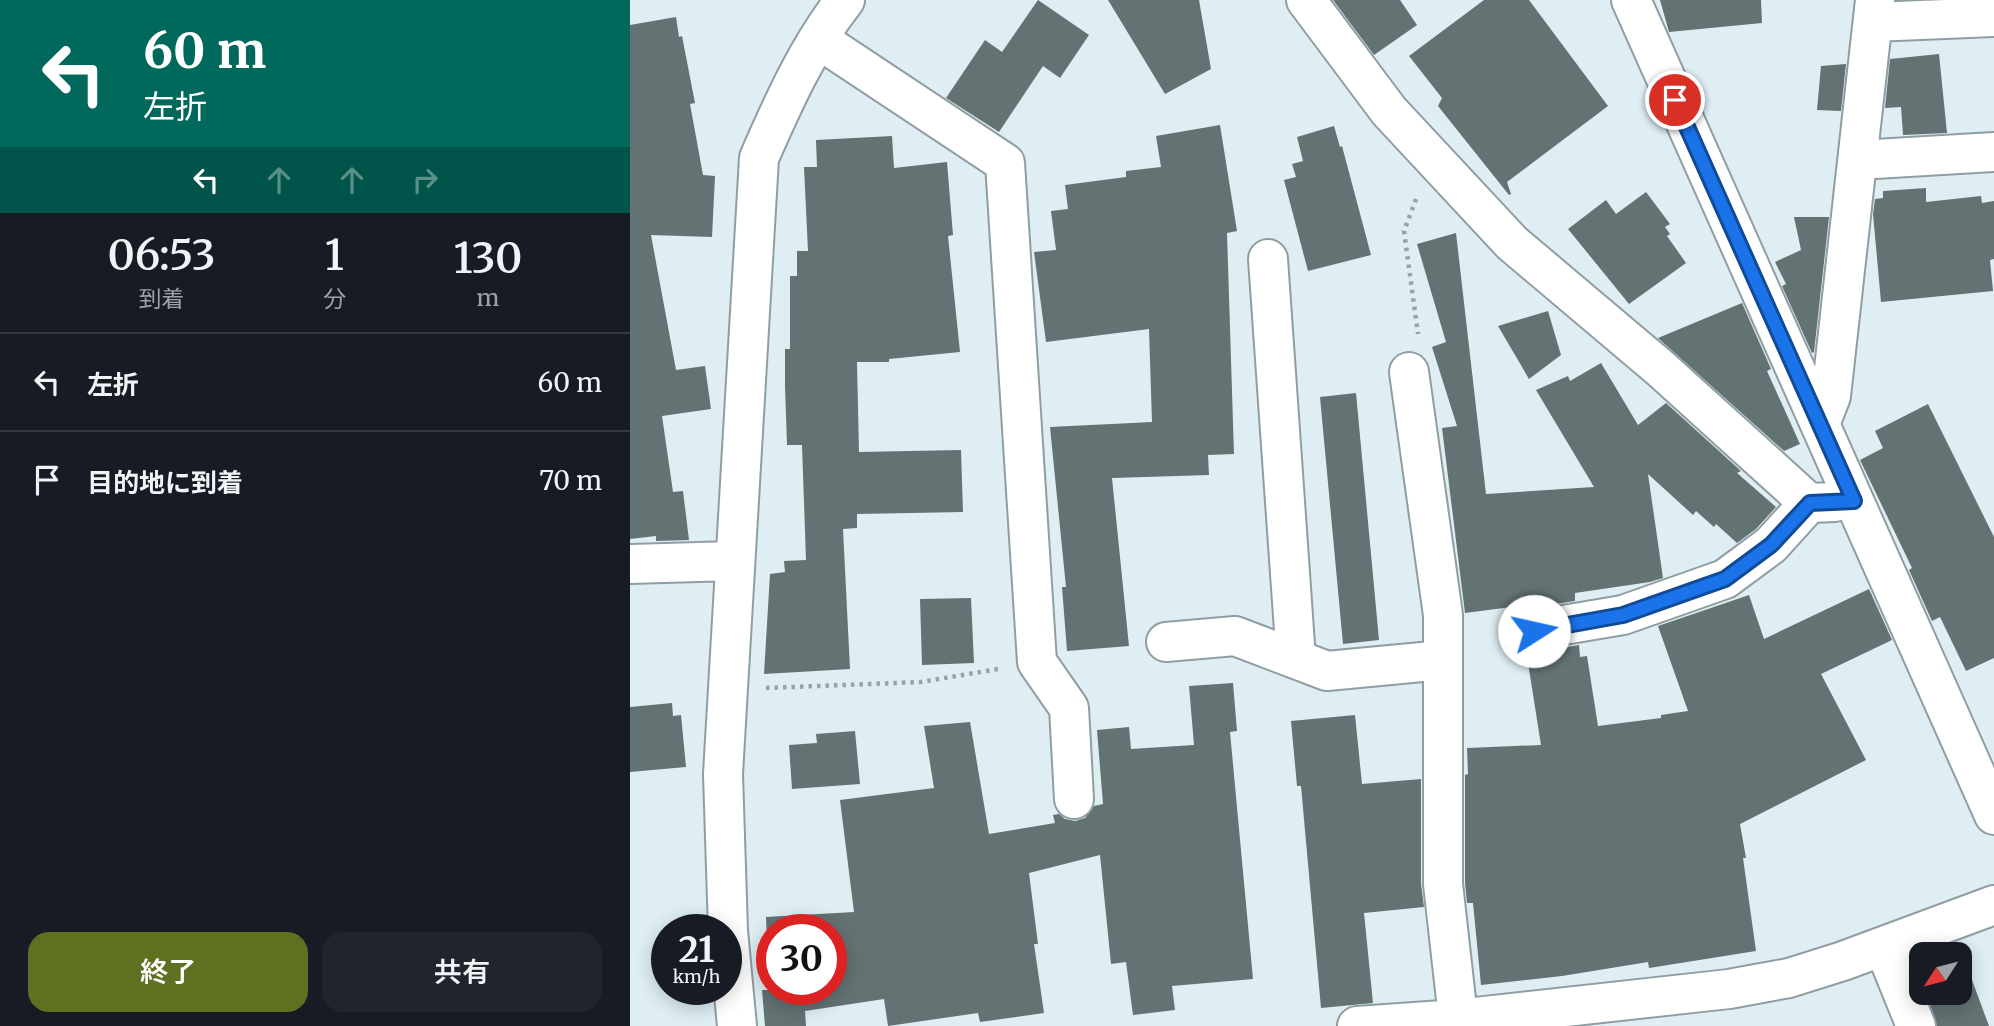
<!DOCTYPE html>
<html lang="ja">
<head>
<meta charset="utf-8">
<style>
  :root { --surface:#171b24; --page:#20242c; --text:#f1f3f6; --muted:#9ea1a6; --line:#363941; --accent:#5e7120 }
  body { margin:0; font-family:Merriweather,"Noto Sans JP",serif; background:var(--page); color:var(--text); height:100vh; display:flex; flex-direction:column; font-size:26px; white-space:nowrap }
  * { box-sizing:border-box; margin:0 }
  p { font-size:23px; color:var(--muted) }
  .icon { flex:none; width:38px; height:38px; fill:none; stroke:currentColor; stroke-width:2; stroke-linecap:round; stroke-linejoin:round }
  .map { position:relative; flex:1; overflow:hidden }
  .details { display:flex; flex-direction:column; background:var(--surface); width:630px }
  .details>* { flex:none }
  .banner { background:#00695c; color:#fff; overflow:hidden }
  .needle { width:46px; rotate:234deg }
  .controls { position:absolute; left:1279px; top:942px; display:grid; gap:14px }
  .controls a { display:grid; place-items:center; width:63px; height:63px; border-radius:14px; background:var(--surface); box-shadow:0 4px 18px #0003; font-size:35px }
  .speed { position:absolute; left:21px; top:914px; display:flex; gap:14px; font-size:35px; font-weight:700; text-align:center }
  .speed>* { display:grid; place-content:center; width:91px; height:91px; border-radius:50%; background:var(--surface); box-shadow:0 4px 18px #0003; line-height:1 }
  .speed small { font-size:18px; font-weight:400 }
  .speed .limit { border:10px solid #d22; background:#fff; color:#111 }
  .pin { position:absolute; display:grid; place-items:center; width:60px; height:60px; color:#fff; margin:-30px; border:4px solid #fff; border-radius:50%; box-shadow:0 2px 7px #0007 }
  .me { position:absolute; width:77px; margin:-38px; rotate:80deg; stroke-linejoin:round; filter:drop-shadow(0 0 5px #0008) }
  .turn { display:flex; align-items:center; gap:24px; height:147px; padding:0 28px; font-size:32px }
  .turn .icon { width:91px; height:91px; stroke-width:2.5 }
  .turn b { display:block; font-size:49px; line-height:60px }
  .lanes { display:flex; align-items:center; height:66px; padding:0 28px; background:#0003; justify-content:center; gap:35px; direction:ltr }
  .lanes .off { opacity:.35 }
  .eta { display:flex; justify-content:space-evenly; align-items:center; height:119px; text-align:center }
  .eta b { font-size:42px; font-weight:600; line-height:49px }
  .button { display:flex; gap:14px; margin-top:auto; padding:14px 28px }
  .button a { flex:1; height:80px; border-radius:21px; background:var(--accent); color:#fff; font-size:28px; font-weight:600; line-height:80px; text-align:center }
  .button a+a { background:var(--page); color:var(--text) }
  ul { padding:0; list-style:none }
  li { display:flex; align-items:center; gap:21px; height:98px; padding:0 28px; border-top:2px solid var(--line) }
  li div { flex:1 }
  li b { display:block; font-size:26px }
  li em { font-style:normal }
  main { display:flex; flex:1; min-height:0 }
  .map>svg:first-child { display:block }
</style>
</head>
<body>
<main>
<section class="details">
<div class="banner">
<div class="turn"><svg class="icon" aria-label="left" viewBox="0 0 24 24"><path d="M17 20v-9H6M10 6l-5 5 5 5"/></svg><div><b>60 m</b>左折</div></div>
<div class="lanes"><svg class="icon" aria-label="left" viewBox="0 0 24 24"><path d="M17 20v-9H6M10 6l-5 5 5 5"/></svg><svg class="icon off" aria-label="ahead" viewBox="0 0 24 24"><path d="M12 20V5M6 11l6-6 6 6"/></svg><svg class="icon off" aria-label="ahead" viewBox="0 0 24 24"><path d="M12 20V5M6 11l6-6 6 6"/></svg><svg class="icon off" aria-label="right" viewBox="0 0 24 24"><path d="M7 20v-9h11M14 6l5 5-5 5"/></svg></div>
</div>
<div class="eta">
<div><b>06:53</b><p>到着</p></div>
<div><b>1</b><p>分</p></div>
<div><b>130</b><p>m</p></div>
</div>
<ul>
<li><svg class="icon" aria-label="left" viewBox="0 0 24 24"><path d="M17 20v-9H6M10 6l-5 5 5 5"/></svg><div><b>左折</b></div><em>60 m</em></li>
<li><svg class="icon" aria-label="arrive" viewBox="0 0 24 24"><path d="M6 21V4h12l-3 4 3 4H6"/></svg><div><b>目的地に到着</b></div><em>70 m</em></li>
</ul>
<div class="button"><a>終了</a><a>共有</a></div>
</section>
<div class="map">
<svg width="1364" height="1026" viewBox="0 0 1364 1026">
  <rect width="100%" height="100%" fill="#deeef3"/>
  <path fill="#637273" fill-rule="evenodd" d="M 408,0 L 459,35 L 430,78 L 413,66 L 369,132 L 316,98 L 355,40 L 372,52 Z
    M 478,0 L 569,0 L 581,69 L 535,94 Z
    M 703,0 L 770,0 L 787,25 L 744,55 Z
    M 854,0 L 899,0 L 978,106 L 877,182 L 881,194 L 879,195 L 808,106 L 812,98 L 779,56 Z
    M 1030,0 L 1131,0 L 1132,23 L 1039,32 Z
    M 46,17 L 49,37 L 52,36 L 65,103 L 60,104 L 73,175 L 85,176 L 82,237 L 21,235 L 46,370 L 75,366 L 81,409 L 32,416 L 43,492 L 53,491 L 59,540 L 26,541 L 26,536 L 0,539 L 0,25 Z
    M 1309,54 L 1317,133 L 1273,135 L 1271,107 L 1255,108 L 1260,59 Z
    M 1216,64 L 1211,111 L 1187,110 L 1191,66 Z
    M 590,125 L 607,231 L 597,233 L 604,454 L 578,455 L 579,475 L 482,478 L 499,646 L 437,651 L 432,587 L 436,587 L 420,427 L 522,422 L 519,329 L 416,342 L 404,252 L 426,250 L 421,211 L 438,209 L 435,185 L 496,177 L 496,171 L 531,167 L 526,136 Z
    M 704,126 L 710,147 L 712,146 L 741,255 L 678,271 L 654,180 L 666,177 L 662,164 L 673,161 L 667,137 Z
    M 262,136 L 264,168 L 317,162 L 323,235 L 318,236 L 330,352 L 259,359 L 259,362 L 227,362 L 229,452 L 331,450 L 333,512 L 227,514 L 227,528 L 213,529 L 220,669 L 134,674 L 140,574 L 155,572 L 154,561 L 176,560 L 172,445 L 157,445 L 155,386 L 155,349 L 160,349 L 160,276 L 167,276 L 167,251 L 178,251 L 174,167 L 187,167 L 186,140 Z
    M 1296,188 L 1296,202 L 1351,196 L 1352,203 L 1364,201 L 1364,259 L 1360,260 L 1363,291 L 1251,302 L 1243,214 L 1245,199 L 1253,198 L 1253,191 Z
    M 1016,192 L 1040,224 L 1035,227 L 1040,234 L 1037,236 L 1056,263 L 999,304 L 938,229 L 976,200 L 986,214 Z
    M 1164,217 L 1199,217 L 1184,352 L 1182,353 L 1152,286 L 1156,284 L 1145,262 L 1171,250 Z
    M 826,233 L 856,494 L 964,487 L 906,390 L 938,376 L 940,381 L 971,363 L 1008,425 L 1036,403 L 1111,471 L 1107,473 L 1146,507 L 1126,529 L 1107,543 L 1086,524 L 1084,527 L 1066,511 L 1063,515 L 1018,474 L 1033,578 L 1020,582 L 945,593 L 945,601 L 900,608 L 890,613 L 889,606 L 835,613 L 812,428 L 827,426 L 802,347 L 816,342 L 787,244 Z
    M 1112,303 L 1141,369 L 1137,371 L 1170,444 L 1154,451 L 1028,338 Z
    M 918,311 L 931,355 L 899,379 L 868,326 Z
    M 726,393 L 749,640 L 713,644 L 690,397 Z
    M 1298,404 L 1364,537 L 1364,658 L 1336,671 L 1310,617 L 1302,621 L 1279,570 L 1282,568 L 1230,460 L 1253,448 L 1245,431 Z
    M 1239,589 L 1262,640 L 1191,674 L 1236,760 L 1110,824 L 1116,858 L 1113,858 L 1126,951 L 1019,968 L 1018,962 L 932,976 L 851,985 L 843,903 L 837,903 L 835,883 L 835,775 L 838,774 L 837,748 L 911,745 L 896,650 L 908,652 L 949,645 L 950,657 L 957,656 L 968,726 L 1031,718 L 1031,715 L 1058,711 L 1028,626 L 1119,595 L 1134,639 Z
    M 341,598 L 344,663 L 292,665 L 290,599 Z
    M 603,683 L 607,731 L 600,732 L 623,979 L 542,986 L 545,1010 L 503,1015 L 496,962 L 481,964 L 470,855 L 399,873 L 408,944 L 404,944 L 414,1013 L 350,1022 L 348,1013 L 258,1026 L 254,999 L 175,1011 L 176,1026 L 135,1026 L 132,990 L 139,990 L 136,917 L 224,912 L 210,800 L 304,788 L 294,726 L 340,722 L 359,834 L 425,823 L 423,815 L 429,814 L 435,819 L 445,821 L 455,818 L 464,806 L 473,804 L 467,730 L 499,727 L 501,749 L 564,745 L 559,686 ZM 142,929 L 201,929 L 201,989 L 142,989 Z
    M 42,703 L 43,716 L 51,715 L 56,767 L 0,772 L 0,707 Z
    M 725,715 L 732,784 L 791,779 L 791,884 L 794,907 L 734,913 L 743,1003 L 691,1008 L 671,786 L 667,786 L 661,721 Z
    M 225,731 L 230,784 L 162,789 L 159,745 L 187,743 L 186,734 Z
    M 1332,953 L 1359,1026 L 1307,1026 L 1296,992 L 1330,992 L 1329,954 Z"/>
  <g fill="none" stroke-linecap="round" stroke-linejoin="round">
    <g stroke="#8f9ea3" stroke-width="42">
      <path id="street" d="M 676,0 L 759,111 L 882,243 L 1030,368 L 1179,503
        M 1001,0 L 1364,815
        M 1243,22 L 1364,17
        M 188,39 L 375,163 L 407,662 L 439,708 L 444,799
        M 1228,160 L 1364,152
        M 638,259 L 666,659
        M 779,372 L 813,615 L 813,884 L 829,1026
        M 1190,424 L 1201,396 L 1245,0
        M 0,564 L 103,561
        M 904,630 L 993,615 L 1095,579 L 1141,545 L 1179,503 L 1205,502
        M 536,642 L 605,636 L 697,671 L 813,660
        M 1254,947 L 1286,1026
        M 107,1026 L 98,931 L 93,774 L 129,158 C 153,103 178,47 215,0
        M 727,1026 L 827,1019 L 1099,989 L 1159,978 L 1213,961 L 1364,905"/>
    </g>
    <path stroke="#97a3a7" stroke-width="4.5" stroke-dasharray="3.5 5" stroke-linecap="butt" d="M 786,199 L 774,231 L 788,334
      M 136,688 L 291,682 L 368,669"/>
    <use href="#street" stroke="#fff" stroke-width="38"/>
  </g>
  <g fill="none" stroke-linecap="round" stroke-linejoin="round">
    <g stroke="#114b97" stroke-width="18">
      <path id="route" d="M 904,631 L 993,615 L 1095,579 L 1141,545 L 1180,503 L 1224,501 L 1045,100"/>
    </g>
    <use href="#route" stroke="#1a73e8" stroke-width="12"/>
  </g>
</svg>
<div class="controls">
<a><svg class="needle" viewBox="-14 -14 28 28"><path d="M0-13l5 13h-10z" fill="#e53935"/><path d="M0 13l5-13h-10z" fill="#9ea1a6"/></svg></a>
</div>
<div class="speed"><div>21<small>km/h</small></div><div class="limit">30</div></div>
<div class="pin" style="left:1045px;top:100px;background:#d93025"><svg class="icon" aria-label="arrive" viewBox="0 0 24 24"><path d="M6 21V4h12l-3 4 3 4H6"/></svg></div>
<svg class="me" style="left:904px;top:631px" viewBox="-20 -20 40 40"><circle r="19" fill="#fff"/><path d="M0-13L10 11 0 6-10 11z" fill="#1a73e8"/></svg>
</div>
</main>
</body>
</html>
